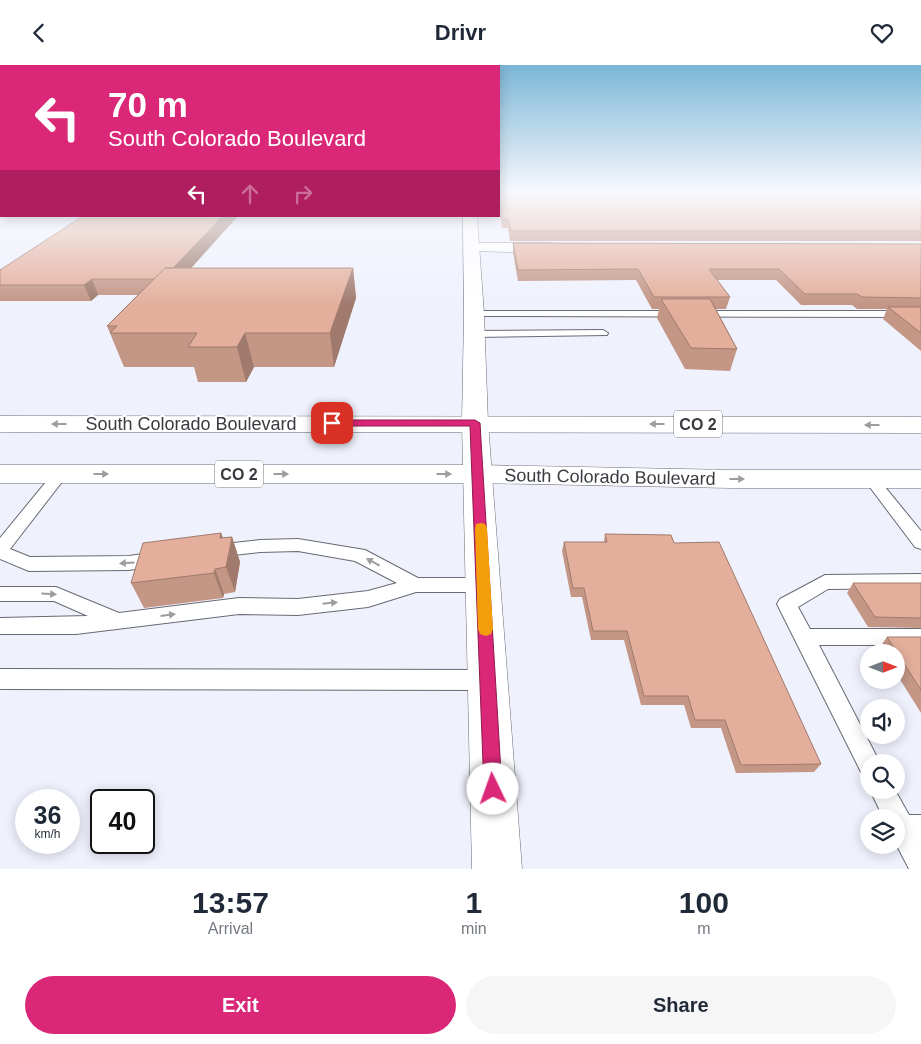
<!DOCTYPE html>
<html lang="en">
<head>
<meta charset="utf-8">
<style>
  :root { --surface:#fff; --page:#f6f6f7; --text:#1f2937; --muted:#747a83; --accent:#db2777 }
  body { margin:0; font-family:Helvetica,sans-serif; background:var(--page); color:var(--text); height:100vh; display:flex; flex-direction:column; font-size:19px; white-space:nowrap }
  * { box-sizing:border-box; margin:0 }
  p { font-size:16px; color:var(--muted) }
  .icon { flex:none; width:28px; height:28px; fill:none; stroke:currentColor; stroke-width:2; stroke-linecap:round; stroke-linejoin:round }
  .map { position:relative; height:804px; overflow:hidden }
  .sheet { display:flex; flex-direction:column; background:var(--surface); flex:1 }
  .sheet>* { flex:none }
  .banner { position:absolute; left:0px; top:0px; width:500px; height:152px; box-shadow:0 2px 12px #0003; background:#db2777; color:#fff; overflow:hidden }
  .needle { width:32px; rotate:90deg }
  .tools { position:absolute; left:860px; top:579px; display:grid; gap:10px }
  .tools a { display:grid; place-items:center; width:45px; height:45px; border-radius:50%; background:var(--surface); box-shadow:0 2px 12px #0003; font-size:25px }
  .speed { position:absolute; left:15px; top:724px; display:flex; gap:10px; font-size:25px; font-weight:700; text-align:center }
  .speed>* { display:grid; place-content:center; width:65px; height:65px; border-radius:50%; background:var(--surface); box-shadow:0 2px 12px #0003; line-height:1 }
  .speed small { font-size:12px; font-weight:400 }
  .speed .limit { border:2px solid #111; border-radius:8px; background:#fff; color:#111 }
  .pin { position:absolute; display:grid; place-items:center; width:42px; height:42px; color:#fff; margin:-21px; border-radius:10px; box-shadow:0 2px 8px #0006 }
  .me { position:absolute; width:55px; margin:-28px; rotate:357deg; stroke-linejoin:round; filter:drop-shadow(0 0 4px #0008) }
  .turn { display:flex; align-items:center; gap:18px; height:105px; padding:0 25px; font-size:22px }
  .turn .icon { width:65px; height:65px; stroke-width:2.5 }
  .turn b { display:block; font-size:35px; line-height:42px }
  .lanes { display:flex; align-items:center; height:48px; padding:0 25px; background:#0003; justify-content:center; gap:25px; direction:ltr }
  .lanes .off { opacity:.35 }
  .eta { display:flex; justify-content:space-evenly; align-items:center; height:85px; text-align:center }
  .eta b { font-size:30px; font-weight:800; line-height:35px }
  .cta { display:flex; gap:10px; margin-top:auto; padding:10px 25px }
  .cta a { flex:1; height:58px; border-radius:30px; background:var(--accent); color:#fff; font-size:20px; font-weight:800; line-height:58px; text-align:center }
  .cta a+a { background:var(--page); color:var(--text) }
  header { display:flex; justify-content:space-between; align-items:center; height:65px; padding:0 25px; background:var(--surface); font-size:22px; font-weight:800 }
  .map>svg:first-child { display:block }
</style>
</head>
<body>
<header><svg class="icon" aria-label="back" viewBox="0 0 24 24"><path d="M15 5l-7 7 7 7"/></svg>Drivr<svg class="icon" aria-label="heart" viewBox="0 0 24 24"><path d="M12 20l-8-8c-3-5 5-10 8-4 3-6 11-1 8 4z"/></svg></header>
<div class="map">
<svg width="921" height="804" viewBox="0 0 921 804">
  <rect width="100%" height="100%" fill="#eff1fd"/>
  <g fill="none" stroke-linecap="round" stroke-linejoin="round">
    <g stroke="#686a74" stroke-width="2">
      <path id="service" d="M 474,246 L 921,246 L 921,252 L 470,251 L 469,249 Z
        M 603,265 L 608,268 L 607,270 L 474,272 L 468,269 L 474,266 Z
        M 60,404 L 65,406 L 68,409 L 10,484 L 30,492 L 129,491 L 156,487 L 162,489 L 165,494 L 162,499 L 129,505 L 29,506 L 0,494 L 0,473 L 55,406 Z
        M 871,409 L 876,411 L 921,466 L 921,484 L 915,482 L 866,417 L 863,414 L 866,411 Z
        M 298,474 L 365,485 L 418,513 L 484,513 L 491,515 L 493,520 L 491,525 L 484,527 L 416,527 L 368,542 L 298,550 L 239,549 L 76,569 L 0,569 L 0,553 L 88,551 L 54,536 L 0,536 L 0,522 L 56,522 L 119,548 L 239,533 L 298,534 L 368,526 L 397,518 L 355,496 L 298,486 L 260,487 L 216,492 L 210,491 L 207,486 L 210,481 L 216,480 L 260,475 Z
        M 921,509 L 921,523 L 828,524 L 798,542 L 810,564 L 921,564 L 921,580 L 819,580 L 880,698 L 869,698 L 869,711 L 861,707 L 777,539 L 780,534 L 825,510 Z
        M 0,604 L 487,605 L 495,608 L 498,615 L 495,622 L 487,625 L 0,624 Z
        M 870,725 L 895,725 L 909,750 L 921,750 L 921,804 L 909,804 L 896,779 L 896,752 L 883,752 Z"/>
    </g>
    <g stroke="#686a74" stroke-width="1">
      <path id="minor" d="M 471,178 L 550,178 L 555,180 L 558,183 L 555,186 L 550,188 L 466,186 L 463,183 L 466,180 Z"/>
    </g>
    <g stroke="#686a74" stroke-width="1">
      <path id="tertiary" d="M 463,151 L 477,151 L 484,249 L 488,358 L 522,804 L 472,804 L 462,358 L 464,249 Z"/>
    </g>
    <g stroke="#686a74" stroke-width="1">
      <path id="primary" d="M 0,351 L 921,352 L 921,368 L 0,367 Z
        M 0,400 L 478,400 L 731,405 L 921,405 L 921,423 L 731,423 L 478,418 L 0,418 Z"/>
    </g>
    <use href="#service" fill="#fff" fill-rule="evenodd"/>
    <use href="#minor" fill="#fff" fill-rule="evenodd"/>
    <use href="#tertiary" fill="#fff" fill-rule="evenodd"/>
    <use href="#primary" fill="#fff" fill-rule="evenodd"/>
  </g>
  <path fill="#c39686" d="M 499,128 L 921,128 L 921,176 L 510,176 L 508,163 L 502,163 L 499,144 Z
    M 513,178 L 921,179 L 921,286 L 883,254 L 887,244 L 857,244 L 852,240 L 801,240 L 776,215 L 717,215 L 730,232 L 726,244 L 716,244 L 737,284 L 730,306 L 685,304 L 657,253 L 659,244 L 652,244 L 636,215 L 518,216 L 513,188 Z
    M 192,203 L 353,203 L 356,233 L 334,302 L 254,302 L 246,317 L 198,317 L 194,302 L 124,302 L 107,261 L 138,230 L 98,230 L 91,236 L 0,236 L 0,205 Z
    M 221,468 L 223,473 L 232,472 L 240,497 L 235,527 L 224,529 L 223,533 L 144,543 L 131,518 Z
    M 605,469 L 674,478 L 821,699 L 814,707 L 736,708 L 721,663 L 691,663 L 684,640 L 641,640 L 624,575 L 591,575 L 582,532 L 571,532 L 562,486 L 564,477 L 604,477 Z
    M 853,518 L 921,518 L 921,563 L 868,562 L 847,528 Z
    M 887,572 L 921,572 L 921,648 L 896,608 L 896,588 L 884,588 L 880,582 Z"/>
  <path fill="#9f7a6d" d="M 223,151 L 238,151 L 167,230 L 162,214 Z
    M 353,203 L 356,233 L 334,302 L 330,268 Z
    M 92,214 L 98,230 L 91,236 L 84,220 Z
    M 245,268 L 254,302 L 246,317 L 237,282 Z
    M 221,468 L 229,491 L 232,472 L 240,497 L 235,527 L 226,502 L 220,473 Z
    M 215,504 L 224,529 L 223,533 L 214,508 Z"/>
  <path fill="#e3af9c" stroke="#9f7a6d" d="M 499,132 L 921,132 L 921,166 L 511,166 L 508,154 L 502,154 Z
    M 83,151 L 223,151 L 173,203 L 165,203 L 154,214 L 92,214 L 84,220 L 0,220 L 0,205 Z
    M 513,178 L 921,179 L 921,233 L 862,232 L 857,229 L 805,229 L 779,204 L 709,204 L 730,232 L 654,232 L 638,204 L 518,205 Z
    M 165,203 L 353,203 L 330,268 L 245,268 L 237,282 L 188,282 L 197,268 L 110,268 L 117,261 L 107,261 Z
    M 661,234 L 710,234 L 737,284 L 691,283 Z
    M 888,242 L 921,242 L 921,268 Z
    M 221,468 L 220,473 L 232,472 L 226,502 L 215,504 L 214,508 L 131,518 L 143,478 Z
    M 605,469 L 671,470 L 674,478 L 719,477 L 821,699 L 741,700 L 725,655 L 695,655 L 688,631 L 644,631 L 627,566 L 593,566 L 584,523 L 573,523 L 564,477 L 607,477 Z
    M 853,518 L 921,518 L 921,553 L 875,552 Z
    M 887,572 L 921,572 L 921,625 Z"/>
  <defs><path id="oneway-solid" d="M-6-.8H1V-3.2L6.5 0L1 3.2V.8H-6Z" transform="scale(1.25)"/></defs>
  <g fill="#9c9da0">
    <use href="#oneway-solid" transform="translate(59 359) rotate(180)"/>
    <use href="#oneway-solid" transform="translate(657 359) rotate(-180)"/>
    <use href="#oneway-solid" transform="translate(872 360) rotate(-180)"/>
    <use href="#oneway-solid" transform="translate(101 409)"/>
    <use href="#oneway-solid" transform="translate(281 409)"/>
    <use href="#oneway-solid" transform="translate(444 409)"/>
    <use href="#oneway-solid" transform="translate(737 414)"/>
    <use href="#oneway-solid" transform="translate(373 497) rotate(-152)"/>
    <use href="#oneway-solid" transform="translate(127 498) rotate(177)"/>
    <use href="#oneway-solid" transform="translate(49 529) rotate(3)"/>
    <use href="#oneway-solid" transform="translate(330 538) rotate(-6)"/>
    <use href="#oneway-solid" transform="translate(168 550) rotate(-7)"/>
  </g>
  <linearGradient id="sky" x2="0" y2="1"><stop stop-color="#7bb6d6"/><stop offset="0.53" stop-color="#f8f9fe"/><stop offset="1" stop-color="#f8f9fe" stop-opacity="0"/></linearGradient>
  <rect width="921" height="240" fill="url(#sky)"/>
  <path fill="#db2777" stroke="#8e194d" d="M 332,355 L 475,355 L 480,358 L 502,724 L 500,730 L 493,733 L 487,730 L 484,724 L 470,361 L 328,361 L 327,358 Z"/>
  <path fill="#f59e0b" d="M 481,458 L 485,459 L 487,463 L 493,564 L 491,569 L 486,571 L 480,569 L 478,564 L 475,463 L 476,459 Z"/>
  <g text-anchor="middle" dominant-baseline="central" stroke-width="4" stroke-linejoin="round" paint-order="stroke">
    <g fill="#fff" stroke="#757679" stroke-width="1">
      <rect x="674" y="345.5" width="48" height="27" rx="4"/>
      <rect x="215" y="395.5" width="48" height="27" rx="4"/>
    </g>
    <g font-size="16" font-weight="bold" fill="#3a3b40">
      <text x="698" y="359">CO 2</text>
      <text x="239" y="409">CO 2</text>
    </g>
    <g font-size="18" fill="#3a3b40" stroke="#fff">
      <text x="191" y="359">South Colorado Boulevard</text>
      <text transform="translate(610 412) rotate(1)">South Colorado Boulevard</text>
    </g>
  </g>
</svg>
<div class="tools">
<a><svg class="needle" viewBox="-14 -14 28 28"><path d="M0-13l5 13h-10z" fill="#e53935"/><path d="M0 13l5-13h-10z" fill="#747a83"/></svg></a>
<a><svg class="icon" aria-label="sound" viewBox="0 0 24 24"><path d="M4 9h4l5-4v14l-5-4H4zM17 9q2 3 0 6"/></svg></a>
<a><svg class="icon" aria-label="search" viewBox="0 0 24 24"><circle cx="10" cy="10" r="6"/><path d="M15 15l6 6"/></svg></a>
<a><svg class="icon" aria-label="layers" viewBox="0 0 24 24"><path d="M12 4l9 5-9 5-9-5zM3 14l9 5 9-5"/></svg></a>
</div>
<div class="speed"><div>36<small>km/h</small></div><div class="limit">40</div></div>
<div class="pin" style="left:332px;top:358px;background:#d93025"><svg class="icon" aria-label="arrive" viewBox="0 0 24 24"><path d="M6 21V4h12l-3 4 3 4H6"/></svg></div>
<svg class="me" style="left:493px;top:724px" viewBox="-20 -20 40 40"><circle r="19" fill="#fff"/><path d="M0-13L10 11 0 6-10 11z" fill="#db2777"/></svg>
<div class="banner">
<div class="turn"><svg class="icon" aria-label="left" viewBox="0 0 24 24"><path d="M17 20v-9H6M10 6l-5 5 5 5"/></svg><div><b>70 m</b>South Colorado Boulevard</div></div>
<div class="lanes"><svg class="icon" aria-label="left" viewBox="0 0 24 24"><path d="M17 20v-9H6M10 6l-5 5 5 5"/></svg><svg class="icon off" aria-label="ahead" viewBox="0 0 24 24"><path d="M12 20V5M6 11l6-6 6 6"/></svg><svg class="icon off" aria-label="right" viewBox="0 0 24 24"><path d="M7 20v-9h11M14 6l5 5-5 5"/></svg></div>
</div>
</div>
<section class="sheet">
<div class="eta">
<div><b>13:57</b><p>Arrival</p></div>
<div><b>1</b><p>min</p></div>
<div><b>100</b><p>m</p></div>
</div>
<div class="cta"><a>Exit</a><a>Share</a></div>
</section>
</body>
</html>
